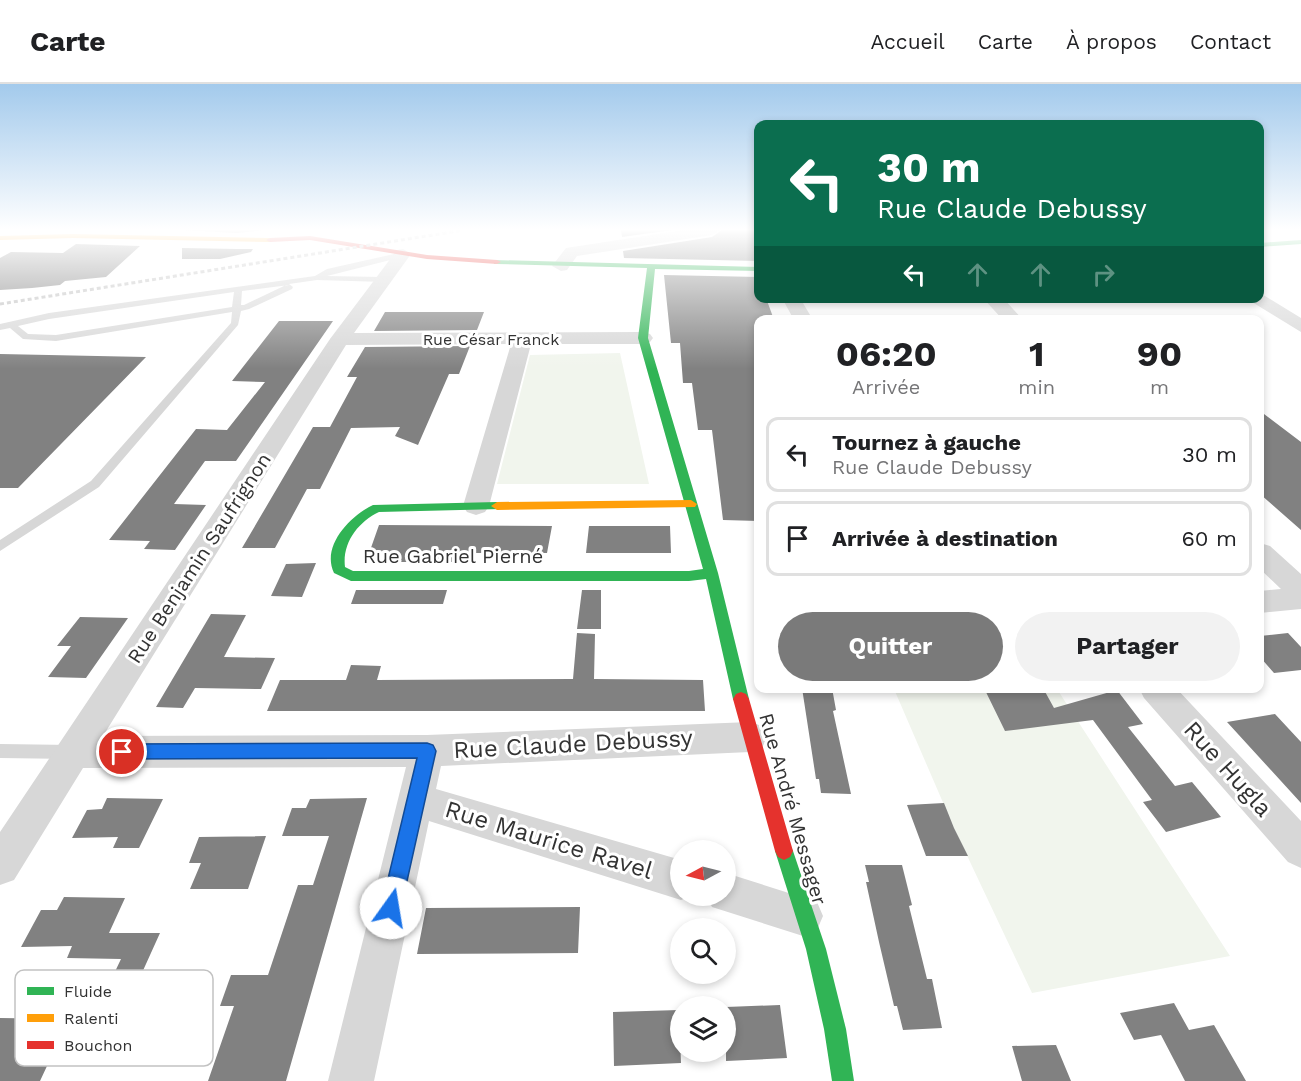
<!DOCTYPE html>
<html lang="fr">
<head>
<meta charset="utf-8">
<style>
  :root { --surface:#fff; --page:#f2f2f2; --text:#202124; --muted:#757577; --line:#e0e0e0; --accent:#7a7a7a }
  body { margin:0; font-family:"Work Sans",sans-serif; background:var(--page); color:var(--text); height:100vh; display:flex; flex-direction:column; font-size:22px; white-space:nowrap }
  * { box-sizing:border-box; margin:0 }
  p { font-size:20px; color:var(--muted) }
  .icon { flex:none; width:33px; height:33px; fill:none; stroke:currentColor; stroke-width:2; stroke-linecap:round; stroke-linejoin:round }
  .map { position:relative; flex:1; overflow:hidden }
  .drawer { position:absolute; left:754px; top:231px; width:510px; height:378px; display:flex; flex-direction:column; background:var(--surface); border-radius:12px; box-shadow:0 3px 9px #0003 }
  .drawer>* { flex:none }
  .top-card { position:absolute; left:754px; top:36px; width:510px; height:183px; border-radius:12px; box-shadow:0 3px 9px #0003; background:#0b6e4f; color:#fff; overflow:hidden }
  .needle { width:39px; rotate:263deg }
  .tools { position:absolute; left:670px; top:756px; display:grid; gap:12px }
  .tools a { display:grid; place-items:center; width:66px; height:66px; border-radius:50%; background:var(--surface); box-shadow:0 3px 9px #0003; font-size:30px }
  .pin { position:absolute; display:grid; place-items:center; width:51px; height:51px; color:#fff; margin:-26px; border:3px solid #fff; border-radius:50%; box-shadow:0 2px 6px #0007 }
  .me { position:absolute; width:66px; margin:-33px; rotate:13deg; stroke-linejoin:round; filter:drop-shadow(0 0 4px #0008) }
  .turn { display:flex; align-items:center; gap:21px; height:126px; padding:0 24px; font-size:27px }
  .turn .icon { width:78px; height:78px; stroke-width:2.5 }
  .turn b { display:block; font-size:42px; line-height:51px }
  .lanes { display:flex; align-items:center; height:57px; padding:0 24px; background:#0003; justify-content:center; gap:30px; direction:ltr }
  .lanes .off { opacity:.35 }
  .eta { display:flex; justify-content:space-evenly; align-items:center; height:102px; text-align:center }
  .eta b { font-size:36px; font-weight:700; line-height:42px }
  .action { display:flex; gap:12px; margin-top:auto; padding:12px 24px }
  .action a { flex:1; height:69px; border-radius:36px; background:var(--accent); color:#fff; font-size:24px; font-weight:700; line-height:69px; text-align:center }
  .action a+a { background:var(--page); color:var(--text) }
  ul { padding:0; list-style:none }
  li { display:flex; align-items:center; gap:18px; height:75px; margin:0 12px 9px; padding:0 12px; border:3px solid var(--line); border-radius:12px }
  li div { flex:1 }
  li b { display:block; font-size:22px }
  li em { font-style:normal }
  header { display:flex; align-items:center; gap:36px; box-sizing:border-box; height:84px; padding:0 30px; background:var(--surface); border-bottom:2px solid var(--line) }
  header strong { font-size:28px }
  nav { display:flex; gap:33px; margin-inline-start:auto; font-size:21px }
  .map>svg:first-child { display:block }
</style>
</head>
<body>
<header>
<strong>Carte</strong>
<nav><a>Accueil</a><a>Carte</a><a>À propos</a><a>Contact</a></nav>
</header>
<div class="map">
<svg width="1301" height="997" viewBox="0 0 1301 997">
  <rect width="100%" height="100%" fill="#fff"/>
  <path fill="#f1f5ed" d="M 620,269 L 649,400 L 497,400 L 530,271 Z
    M 894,605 L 1057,605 L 1230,872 L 1032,909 L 954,744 Z"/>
  <path fill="#818181" d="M 183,146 L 264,146 L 237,149 Z
    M 621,146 L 672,146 L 622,153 Z
    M 722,146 L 759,146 L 759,177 L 624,174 L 623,167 L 712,153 Z
    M 76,160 L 140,162 L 106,193 L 65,197 L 60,201 L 32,204 L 0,206 L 0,174 L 11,168 L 63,169 Z
    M 182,164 L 237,165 L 253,165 L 251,168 L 220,175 L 182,175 Z
    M 664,191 L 759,193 L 759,214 L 766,214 L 773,233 L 759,234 L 759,437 L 723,436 L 712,346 L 698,346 L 692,299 L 683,299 L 680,259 L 671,259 Z
    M 385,228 L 484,228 L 477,246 L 374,247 Z
    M 279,237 L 333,237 L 236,377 L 205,377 L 174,420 L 206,421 L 175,466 L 144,465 L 150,457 L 109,456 L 196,345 L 227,346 L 265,298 L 232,297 Z
    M 470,262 L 459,290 L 449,290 L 418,361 L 395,352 L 400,343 L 351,344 L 320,405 L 307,405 L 275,464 L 242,464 L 313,343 L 330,343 L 357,293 L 347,293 L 365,263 Z
    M 0,270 L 146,273 L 18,404 L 0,404 Z
    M 1260,327 L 1301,358 L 1301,446 L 1260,410 Z
    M 379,441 L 552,442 L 547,469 L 457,469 L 455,478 L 366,478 Z
    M 589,442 L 670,442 L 671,469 L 586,469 Z
    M 316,479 L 302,513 L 271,512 L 286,480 Z
    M 356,506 L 447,506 L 443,520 L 351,520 Z
    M 582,506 L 601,506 L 601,545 L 577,545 Z
    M 211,530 L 246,531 L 224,573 L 275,574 L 261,605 L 195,604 L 183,624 L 156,623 Z
    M 80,533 L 128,534 L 86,594 L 48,593 L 71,562 L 57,562 Z
    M 577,549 L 595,550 L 594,595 L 703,596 L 705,627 L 267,627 L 280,596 L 346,596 L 351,581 L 381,582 L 377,596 L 573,595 Z
    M 1288,549 L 1301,563 L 1301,586 L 1274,589 L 1260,573 L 1260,552 Z
    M 802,604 L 832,604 L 836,626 L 833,627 L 851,710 L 821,709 L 819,695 L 816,695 Z
    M 984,604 L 1043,604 L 1054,624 L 1117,606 L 1143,640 L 1128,643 L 1175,702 L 1192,698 L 1221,733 L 1166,748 L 1143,718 L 1152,716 L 1093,636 L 1005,647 Z
    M 1275,630 L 1301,658 L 1301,719 L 1227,638 Z
    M 107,714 L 163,715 L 139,764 L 113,764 L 118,753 L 72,754 L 87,726 L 102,725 Z
    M 367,714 L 286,997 L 208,997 L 234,922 L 220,922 L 231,891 L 268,891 L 298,801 L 313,801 L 329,752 L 282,752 L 292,724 L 306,724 L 310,715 Z
    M 944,719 L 954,744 L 968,772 L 926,772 L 907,721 Z
    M 266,752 L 248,805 L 190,805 L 201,779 L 189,779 L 199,753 Z
    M 865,781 L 902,781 L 912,821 L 909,822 L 927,895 L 932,895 L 942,944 L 903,946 L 897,922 L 894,922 L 879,858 L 866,798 L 869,798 Z
    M 64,813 L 125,814 L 109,849 L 160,849 L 141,891 L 154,892 L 143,918 L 100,919 L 121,875 L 67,874 L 72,862 L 21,863 L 41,826 L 57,826 Z
    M 580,823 L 578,869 L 417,870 L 426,824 Z
    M 1174,919 L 1189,946 L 1214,941 L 1246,997 L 1185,997 L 1161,951 L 1134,956 L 1120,929 Z
    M 780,921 L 787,974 L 726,977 L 726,923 Z
    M 679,926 L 681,979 L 614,982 L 613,928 Z
    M 0,934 L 69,935 L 40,997 L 0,997 Z
    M 1056,961 L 1071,997 L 1022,997 L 1012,962 Z"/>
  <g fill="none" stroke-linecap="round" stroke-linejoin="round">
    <path fill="#d7d7d7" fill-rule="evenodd" d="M 403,168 L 407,170 L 406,172 L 327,192 L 382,193 L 385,194 L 385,198 L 317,196 L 289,200 L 293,203 L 292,205 L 249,225 L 241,227 L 238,241 L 99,403 L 0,467 L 0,456 L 91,397 L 231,239 L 232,228 L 56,257 L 23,255 L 10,244 L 0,246 L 0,240 L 49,229 L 315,192 L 327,185 ZM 286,201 L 244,221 L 241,221 L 242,207 L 289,201 ZM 234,208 L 232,223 L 56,251 L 28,250 L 18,242 L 49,235 Z
      M 0,660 L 72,661 L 78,663 L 80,668 L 78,673 L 72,675 L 0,674 Z"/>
    <path fill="#d7d7d7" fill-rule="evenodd" d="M 684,146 L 720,146 L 712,151 L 577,172 L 567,186 L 561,187 L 552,182 L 566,164 Z
      M 403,165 L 411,170 L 354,249 L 643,248 L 650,250 L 653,254 L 650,258 L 643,260 L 531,260 L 489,422 L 485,428 L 476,431 L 467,428 L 463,422 L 511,260 L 346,261 L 103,652 L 427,651 L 750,638 L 762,642 L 767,653 L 762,664 L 750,668 L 441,682 L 436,705 L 681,776 L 681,812 L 691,812 L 681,816 L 429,737 L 374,997 L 328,997 L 406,683 L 83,684 L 14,796 L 0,801 L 0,748 L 330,255 L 397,166 Z
      M 1260,209 L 1301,234 L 1301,248 L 1252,218 L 1249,214 L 1260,214 Z
      M 782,214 L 800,214 L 813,236 L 794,236 Z
      M 983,214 L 1003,214 L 1023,236 L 1003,236 Z
      M 1260,459 L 1270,462 L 1301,490 L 1301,525 L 1260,529 L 1260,507 L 1281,505 L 1260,485 Z
      M 1139,604 L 1176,604 L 1301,737 L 1301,784 L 1288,778 L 1144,614 Z
      M 726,789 L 817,818 L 823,832 L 817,846 L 803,852 L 712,823 L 707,812 L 726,812 Z"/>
    <path fill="#30b455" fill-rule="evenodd" d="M 1301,156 L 1301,160 L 1260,163 L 1260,159 Z
      M 494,176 L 759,183 L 759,187 L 655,185 L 648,254 L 718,489 L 749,615 L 746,620 L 741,622 L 736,620 L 733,615 L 706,495 L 689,497 L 351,497 L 334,489 C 321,462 350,432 373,421 L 497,418 L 501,419 L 503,422 L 501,425 L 379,428 C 358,438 342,459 345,483 L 353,487 L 689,487 L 703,485 L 638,254 L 647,184 L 497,180 L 494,180 Z
      M 784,758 L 790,761 L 793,767 L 826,865 L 846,945 L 854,997 L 832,997 L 824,945 L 806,865 L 775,767 L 778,761 Z"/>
    <path fill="#ff9f0a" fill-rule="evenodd" d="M 73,150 L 270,154 L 274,156 L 270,158 L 73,154 L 0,156 L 0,152 Z
      M 691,416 L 697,420 L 695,423 L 497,426 L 491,422 L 497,418 Z"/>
    <path fill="#e5322d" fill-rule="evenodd" d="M 310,152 L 427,171 L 497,176 L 501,178 L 497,180 L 427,175 L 310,156 L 270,158 L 266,156 L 270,154 Z
      M 741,608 L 746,610 L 749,615 L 793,767 L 790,773 L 784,776 L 778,773 L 775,767 L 733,615 L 736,610 Z"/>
    <path stroke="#bebebe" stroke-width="3" stroke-dasharray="4 3" stroke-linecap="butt" d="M 0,220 L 464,146"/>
  </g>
  <linearGradient id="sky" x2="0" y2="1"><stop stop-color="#a3caec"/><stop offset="0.51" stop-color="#fff"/><stop offset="1" stop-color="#fff" stop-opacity="0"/></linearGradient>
  <rect width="1301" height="285" fill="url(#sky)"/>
  <path fill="#1a73e8" stroke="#114b97" stroke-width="1.5" d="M 427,659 L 433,661 L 436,667 L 401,824 L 398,831 L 391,834 L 384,831 L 381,824 L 417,674 L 122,675 L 116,673 L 113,668 L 116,663 L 122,660 Z"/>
  <g text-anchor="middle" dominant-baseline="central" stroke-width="6" stroke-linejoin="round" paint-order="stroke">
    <g font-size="16" fill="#333" stroke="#fff">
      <text x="491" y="255">Rue César Franck</text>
    </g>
    <g font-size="20" fill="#333" stroke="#fff">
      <text x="453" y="472">Rue Gabriel Pierné</text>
      <text transform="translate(199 474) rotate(-57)">Rue Benjamin Saufrignon</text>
      <text transform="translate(793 725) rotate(74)">Rue André Messager</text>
    </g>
    <g font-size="24" fill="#333" stroke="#fff">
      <text transform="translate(573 660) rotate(-3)">Rue Claude Debussy</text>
      <text transform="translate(1228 685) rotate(48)">Rue Hugla</text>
      <text transform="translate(549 756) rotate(17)">Rue Maurice Ravel</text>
    </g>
  </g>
  <rect x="15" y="886" width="198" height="96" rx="9" fill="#fff" stroke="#c2c2c2" stroke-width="1.5"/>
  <rect x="27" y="903" width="27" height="8" fill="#30b455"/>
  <rect x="27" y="930" width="27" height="8" fill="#ff9f0a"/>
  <rect x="27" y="957" width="27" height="8" fill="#e5322d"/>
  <g font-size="16" fill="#333">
    <text x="64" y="913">Fluide</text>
    <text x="64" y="940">Ralenti</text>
    <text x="64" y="967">Bouchon</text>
  </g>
</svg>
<div class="tools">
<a><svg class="needle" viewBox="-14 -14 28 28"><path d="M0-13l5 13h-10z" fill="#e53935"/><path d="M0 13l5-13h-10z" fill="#757577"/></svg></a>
<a><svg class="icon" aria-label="search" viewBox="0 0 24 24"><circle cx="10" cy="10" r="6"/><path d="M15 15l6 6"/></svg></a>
<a><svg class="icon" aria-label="layers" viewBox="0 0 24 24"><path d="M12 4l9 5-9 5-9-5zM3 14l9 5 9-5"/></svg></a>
</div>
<div class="pin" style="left:122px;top:668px;background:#d93025"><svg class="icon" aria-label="arrive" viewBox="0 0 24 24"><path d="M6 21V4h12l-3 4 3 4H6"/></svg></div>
<svg class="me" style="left:391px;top:824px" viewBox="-20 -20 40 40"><circle r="19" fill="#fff"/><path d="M0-13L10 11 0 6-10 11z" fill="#1a73e8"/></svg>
<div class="top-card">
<div class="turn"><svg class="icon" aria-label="left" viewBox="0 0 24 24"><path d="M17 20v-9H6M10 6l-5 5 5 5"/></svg><div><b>30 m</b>Rue Claude Debussy</div></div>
<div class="lanes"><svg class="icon" aria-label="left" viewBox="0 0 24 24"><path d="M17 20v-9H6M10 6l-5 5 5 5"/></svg><svg class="icon off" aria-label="ahead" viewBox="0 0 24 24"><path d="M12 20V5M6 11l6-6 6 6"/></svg><svg class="icon off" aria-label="ahead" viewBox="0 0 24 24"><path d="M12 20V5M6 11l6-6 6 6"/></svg><svg class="icon off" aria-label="right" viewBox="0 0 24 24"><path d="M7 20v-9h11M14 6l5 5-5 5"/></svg></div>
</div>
<section class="drawer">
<div class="eta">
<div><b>06:20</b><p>Arrivée</p></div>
<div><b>1</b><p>min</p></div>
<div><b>90</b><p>m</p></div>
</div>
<ul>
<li><svg class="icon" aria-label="left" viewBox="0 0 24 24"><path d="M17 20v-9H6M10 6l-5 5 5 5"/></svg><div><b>Tournez à gauche</b><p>Rue Claude Debussy</p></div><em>30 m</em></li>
<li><svg class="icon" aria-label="arrive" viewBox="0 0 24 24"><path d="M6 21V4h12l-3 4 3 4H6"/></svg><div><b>Arrivée à destination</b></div><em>60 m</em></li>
</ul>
<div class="action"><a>Quitter</a><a>Partager</a></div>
</section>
</div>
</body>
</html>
